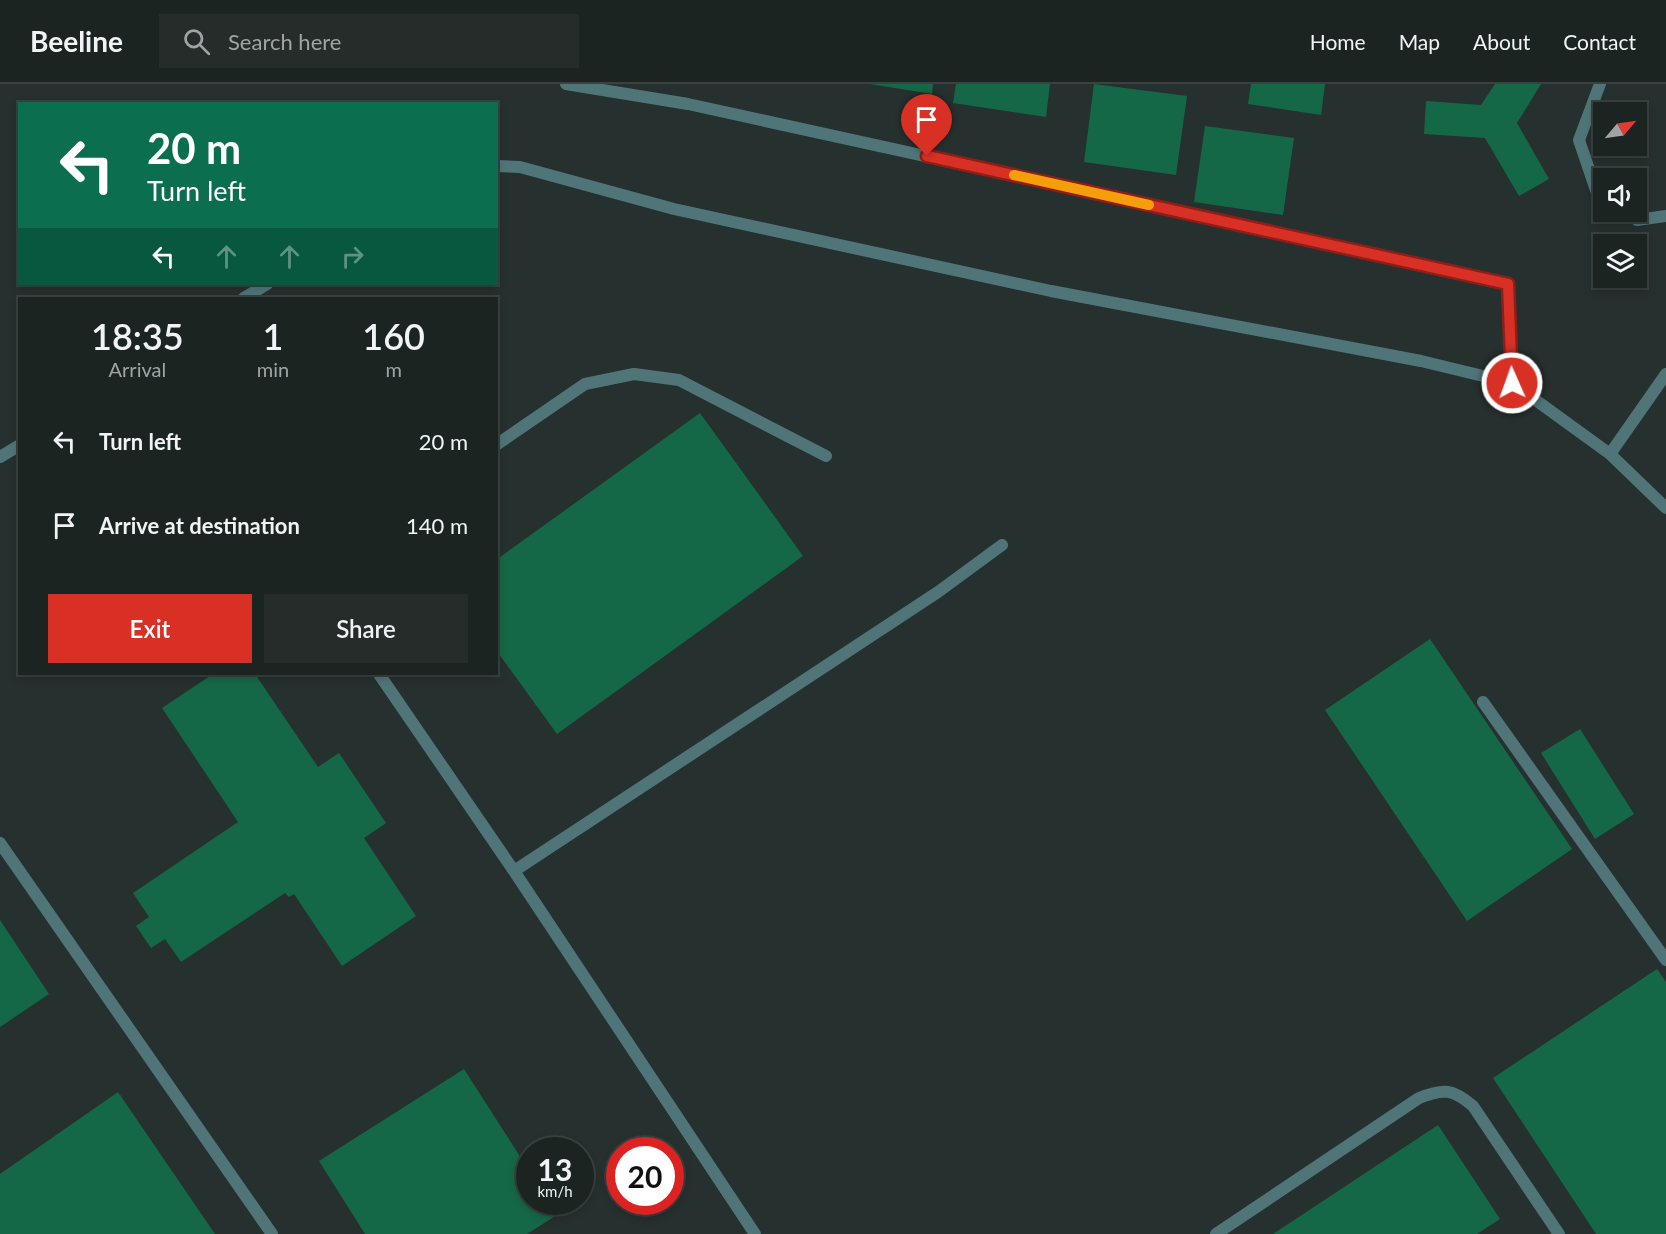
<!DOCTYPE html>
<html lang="en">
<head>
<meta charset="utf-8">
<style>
  :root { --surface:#1c2422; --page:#252c2a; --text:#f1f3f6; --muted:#a0a4a5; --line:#3a4140; --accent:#d93025 }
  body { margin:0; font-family:Lato,sans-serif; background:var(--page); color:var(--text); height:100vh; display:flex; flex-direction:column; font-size:22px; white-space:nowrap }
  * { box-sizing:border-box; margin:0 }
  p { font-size:20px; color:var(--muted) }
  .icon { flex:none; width:33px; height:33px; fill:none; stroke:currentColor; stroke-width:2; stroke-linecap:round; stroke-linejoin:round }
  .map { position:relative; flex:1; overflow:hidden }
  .details { position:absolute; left:18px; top:213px; width:480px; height:378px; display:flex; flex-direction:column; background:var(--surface); border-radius:0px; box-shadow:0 3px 9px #0003,0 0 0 2px var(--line) }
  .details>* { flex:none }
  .hud { position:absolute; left:18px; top:18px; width:480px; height:183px; border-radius:0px; box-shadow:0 3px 9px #0003,0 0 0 2px var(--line); background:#0b6e4f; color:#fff; overflow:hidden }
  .needle { width:39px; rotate:61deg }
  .buttons { position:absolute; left:1593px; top:18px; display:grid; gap:12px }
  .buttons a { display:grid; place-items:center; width:54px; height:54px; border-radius:0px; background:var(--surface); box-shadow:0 3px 9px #0003,0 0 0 2px var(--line); font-size:30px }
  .speed { position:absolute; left:516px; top:1053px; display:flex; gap:12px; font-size:30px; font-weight:700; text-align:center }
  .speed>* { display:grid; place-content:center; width:78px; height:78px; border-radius:50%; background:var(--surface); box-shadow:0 3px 9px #0003,0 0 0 2px var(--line); line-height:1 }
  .speed small { font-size:15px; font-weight:400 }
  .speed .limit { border:9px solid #d22; background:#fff; color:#111 }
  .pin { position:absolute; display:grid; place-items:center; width:51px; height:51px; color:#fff; margin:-62px -26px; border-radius:50% 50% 50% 0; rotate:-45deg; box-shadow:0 0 6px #0007 }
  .pin .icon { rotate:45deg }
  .me { position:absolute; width:66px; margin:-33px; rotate:358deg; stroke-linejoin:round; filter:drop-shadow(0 0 4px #0008) }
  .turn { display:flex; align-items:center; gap:21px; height:126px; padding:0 30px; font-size:27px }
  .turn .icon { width:78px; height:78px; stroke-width:2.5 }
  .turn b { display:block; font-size:42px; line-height:51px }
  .lanes { display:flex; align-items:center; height:57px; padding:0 30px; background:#0003; justify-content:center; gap:30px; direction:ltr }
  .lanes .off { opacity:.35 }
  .eta { display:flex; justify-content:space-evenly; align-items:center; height:102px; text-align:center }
  .eta b { font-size:36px; font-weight:600; line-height:42px }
  .primary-button { display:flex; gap:12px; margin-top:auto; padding:12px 30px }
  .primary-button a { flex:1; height:69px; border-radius:0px; background:var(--accent); color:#fff; font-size:24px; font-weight:600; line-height:69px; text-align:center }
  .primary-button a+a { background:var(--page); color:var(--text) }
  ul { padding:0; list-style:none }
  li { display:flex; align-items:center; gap:18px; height:84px; padding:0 30px }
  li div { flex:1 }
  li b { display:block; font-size:22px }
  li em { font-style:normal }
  header { display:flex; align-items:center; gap:36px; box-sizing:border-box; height:84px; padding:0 30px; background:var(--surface); border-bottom:2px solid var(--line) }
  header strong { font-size:28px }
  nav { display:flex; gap:33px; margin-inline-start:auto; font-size:21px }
  .search { width:420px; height:54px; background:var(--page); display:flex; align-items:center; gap:15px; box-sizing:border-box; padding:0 21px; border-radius:0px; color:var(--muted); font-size:22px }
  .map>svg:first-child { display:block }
</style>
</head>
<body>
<header>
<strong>Beeline</strong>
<div class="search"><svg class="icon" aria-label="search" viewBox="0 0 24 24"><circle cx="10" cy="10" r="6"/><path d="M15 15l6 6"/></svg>Search here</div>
<nav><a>Home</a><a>Map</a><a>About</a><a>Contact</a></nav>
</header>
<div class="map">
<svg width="1666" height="1150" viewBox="0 0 1666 1150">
  <rect width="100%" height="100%" fill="#26302e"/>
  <path fill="#156847" d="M 870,0 L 933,0 L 932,10 Z
    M 956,0 L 1050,0 L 1046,33 L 953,19 Z
    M 1094,0 L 1187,12 L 1176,91 L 1084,78 Z
    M 1251,0 L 1325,0 L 1321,31 L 1248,20 Z
    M 1495,0 L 1541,0 L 1517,39 L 1549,95 L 1519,112 L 1485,54 L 1424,50 L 1426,17 L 1481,21 Z
    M 1205,42 L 1294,54 L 1283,131 L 1194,118 Z
    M 700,329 L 803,472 L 557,650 L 496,566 L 496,476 Z
    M 1430,555 L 1572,765 L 1467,837 L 1325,626 Z
    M 213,590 L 255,590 L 318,683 L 339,669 L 386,739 L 364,754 L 416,832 L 342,882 L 294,810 L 289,813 L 285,809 L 181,878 L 165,855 L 151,864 L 136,842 L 149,833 L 133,809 L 238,738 L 162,624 Z
    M 1580,645 L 1634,730 L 1595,755 L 1541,669 Z
    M 0,836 L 49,910 L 0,943 Z
    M 1657,885 L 1666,898 L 1666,1150 L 1596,1150 L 1493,994 Z
    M 464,985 L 530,1088 L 530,1118 L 548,1118 L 557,1131 L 527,1150 L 365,1150 L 319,1077 Z
    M 118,1008 L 215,1150 L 0,1150 L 0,1090 Z
    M 1438,1041 L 1500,1135 L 1477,1150 L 1273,1150 Z"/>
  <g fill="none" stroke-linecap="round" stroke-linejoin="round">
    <path stroke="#507579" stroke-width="12" d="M 566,0 L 688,20 L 1508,200 L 1512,299 L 1610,370 L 1666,424
      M 1600,0 L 1579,56 L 1597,109 L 1604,113
      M 496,82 L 520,83 L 674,125 L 1051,207 L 1421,277 L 1512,299
      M 1624,128 L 1637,136 L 1666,132
      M 244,214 L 267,200
      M 496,361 L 585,300 L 634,290 L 679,296 L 826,372
      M 1610,370 L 1666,290
      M 0,373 L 20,361
      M 379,590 L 514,787 L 755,1150
      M 1483,618 L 1666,876
      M 0,759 L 272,1150
      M 514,787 L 938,508 L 1002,461
      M 1216,1150 L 1419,1014 C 1444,1004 1453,1005 1473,1022 L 1559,1150"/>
  </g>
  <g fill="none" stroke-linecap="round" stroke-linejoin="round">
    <g stroke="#8d1f18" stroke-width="15">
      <path id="route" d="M 927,72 L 1508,200 L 1512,299"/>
    </g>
    <use href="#route" stroke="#d93025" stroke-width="10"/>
    <path stroke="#f59e0b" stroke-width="10" d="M 1014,91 L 1149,121"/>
  </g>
</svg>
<div class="buttons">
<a><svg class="needle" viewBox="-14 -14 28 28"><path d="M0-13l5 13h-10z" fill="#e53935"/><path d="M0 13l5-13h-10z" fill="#a0a4a5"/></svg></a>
<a><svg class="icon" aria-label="sound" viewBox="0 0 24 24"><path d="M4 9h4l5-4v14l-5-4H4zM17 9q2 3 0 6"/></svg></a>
<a><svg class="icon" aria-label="layers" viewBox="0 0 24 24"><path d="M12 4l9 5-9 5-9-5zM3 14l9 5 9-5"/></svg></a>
</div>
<div class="speed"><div>13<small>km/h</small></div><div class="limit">20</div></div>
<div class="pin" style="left:927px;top:72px;background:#d93025"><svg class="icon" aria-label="arrive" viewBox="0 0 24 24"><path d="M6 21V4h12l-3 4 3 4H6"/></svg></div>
<svg class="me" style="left:1512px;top:299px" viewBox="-20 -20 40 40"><circle r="17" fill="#d93025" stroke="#fff" stroke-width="3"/><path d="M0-11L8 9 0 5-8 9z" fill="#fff"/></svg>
<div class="hud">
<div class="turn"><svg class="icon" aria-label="left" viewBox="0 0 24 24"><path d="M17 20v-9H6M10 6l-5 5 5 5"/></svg><div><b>20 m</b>Turn left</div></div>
<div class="lanes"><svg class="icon" aria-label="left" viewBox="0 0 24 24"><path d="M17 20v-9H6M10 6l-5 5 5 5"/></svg><svg class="icon off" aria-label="ahead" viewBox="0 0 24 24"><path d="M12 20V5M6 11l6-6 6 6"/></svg><svg class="icon off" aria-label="ahead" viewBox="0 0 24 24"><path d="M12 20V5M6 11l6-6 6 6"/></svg><svg class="icon off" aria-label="right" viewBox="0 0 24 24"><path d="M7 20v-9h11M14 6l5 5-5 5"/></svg></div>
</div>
<section class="details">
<div class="eta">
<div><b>18:35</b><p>Arrival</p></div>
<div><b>1</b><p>min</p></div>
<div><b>160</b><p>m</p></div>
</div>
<ul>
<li><svg class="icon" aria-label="left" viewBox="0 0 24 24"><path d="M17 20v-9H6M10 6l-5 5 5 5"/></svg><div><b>Turn left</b></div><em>20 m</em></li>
<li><svg class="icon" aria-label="arrive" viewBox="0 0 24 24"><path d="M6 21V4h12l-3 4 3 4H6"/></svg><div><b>Arrive at destination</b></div><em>140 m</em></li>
</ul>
<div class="primary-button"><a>Exit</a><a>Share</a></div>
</section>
</div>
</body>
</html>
